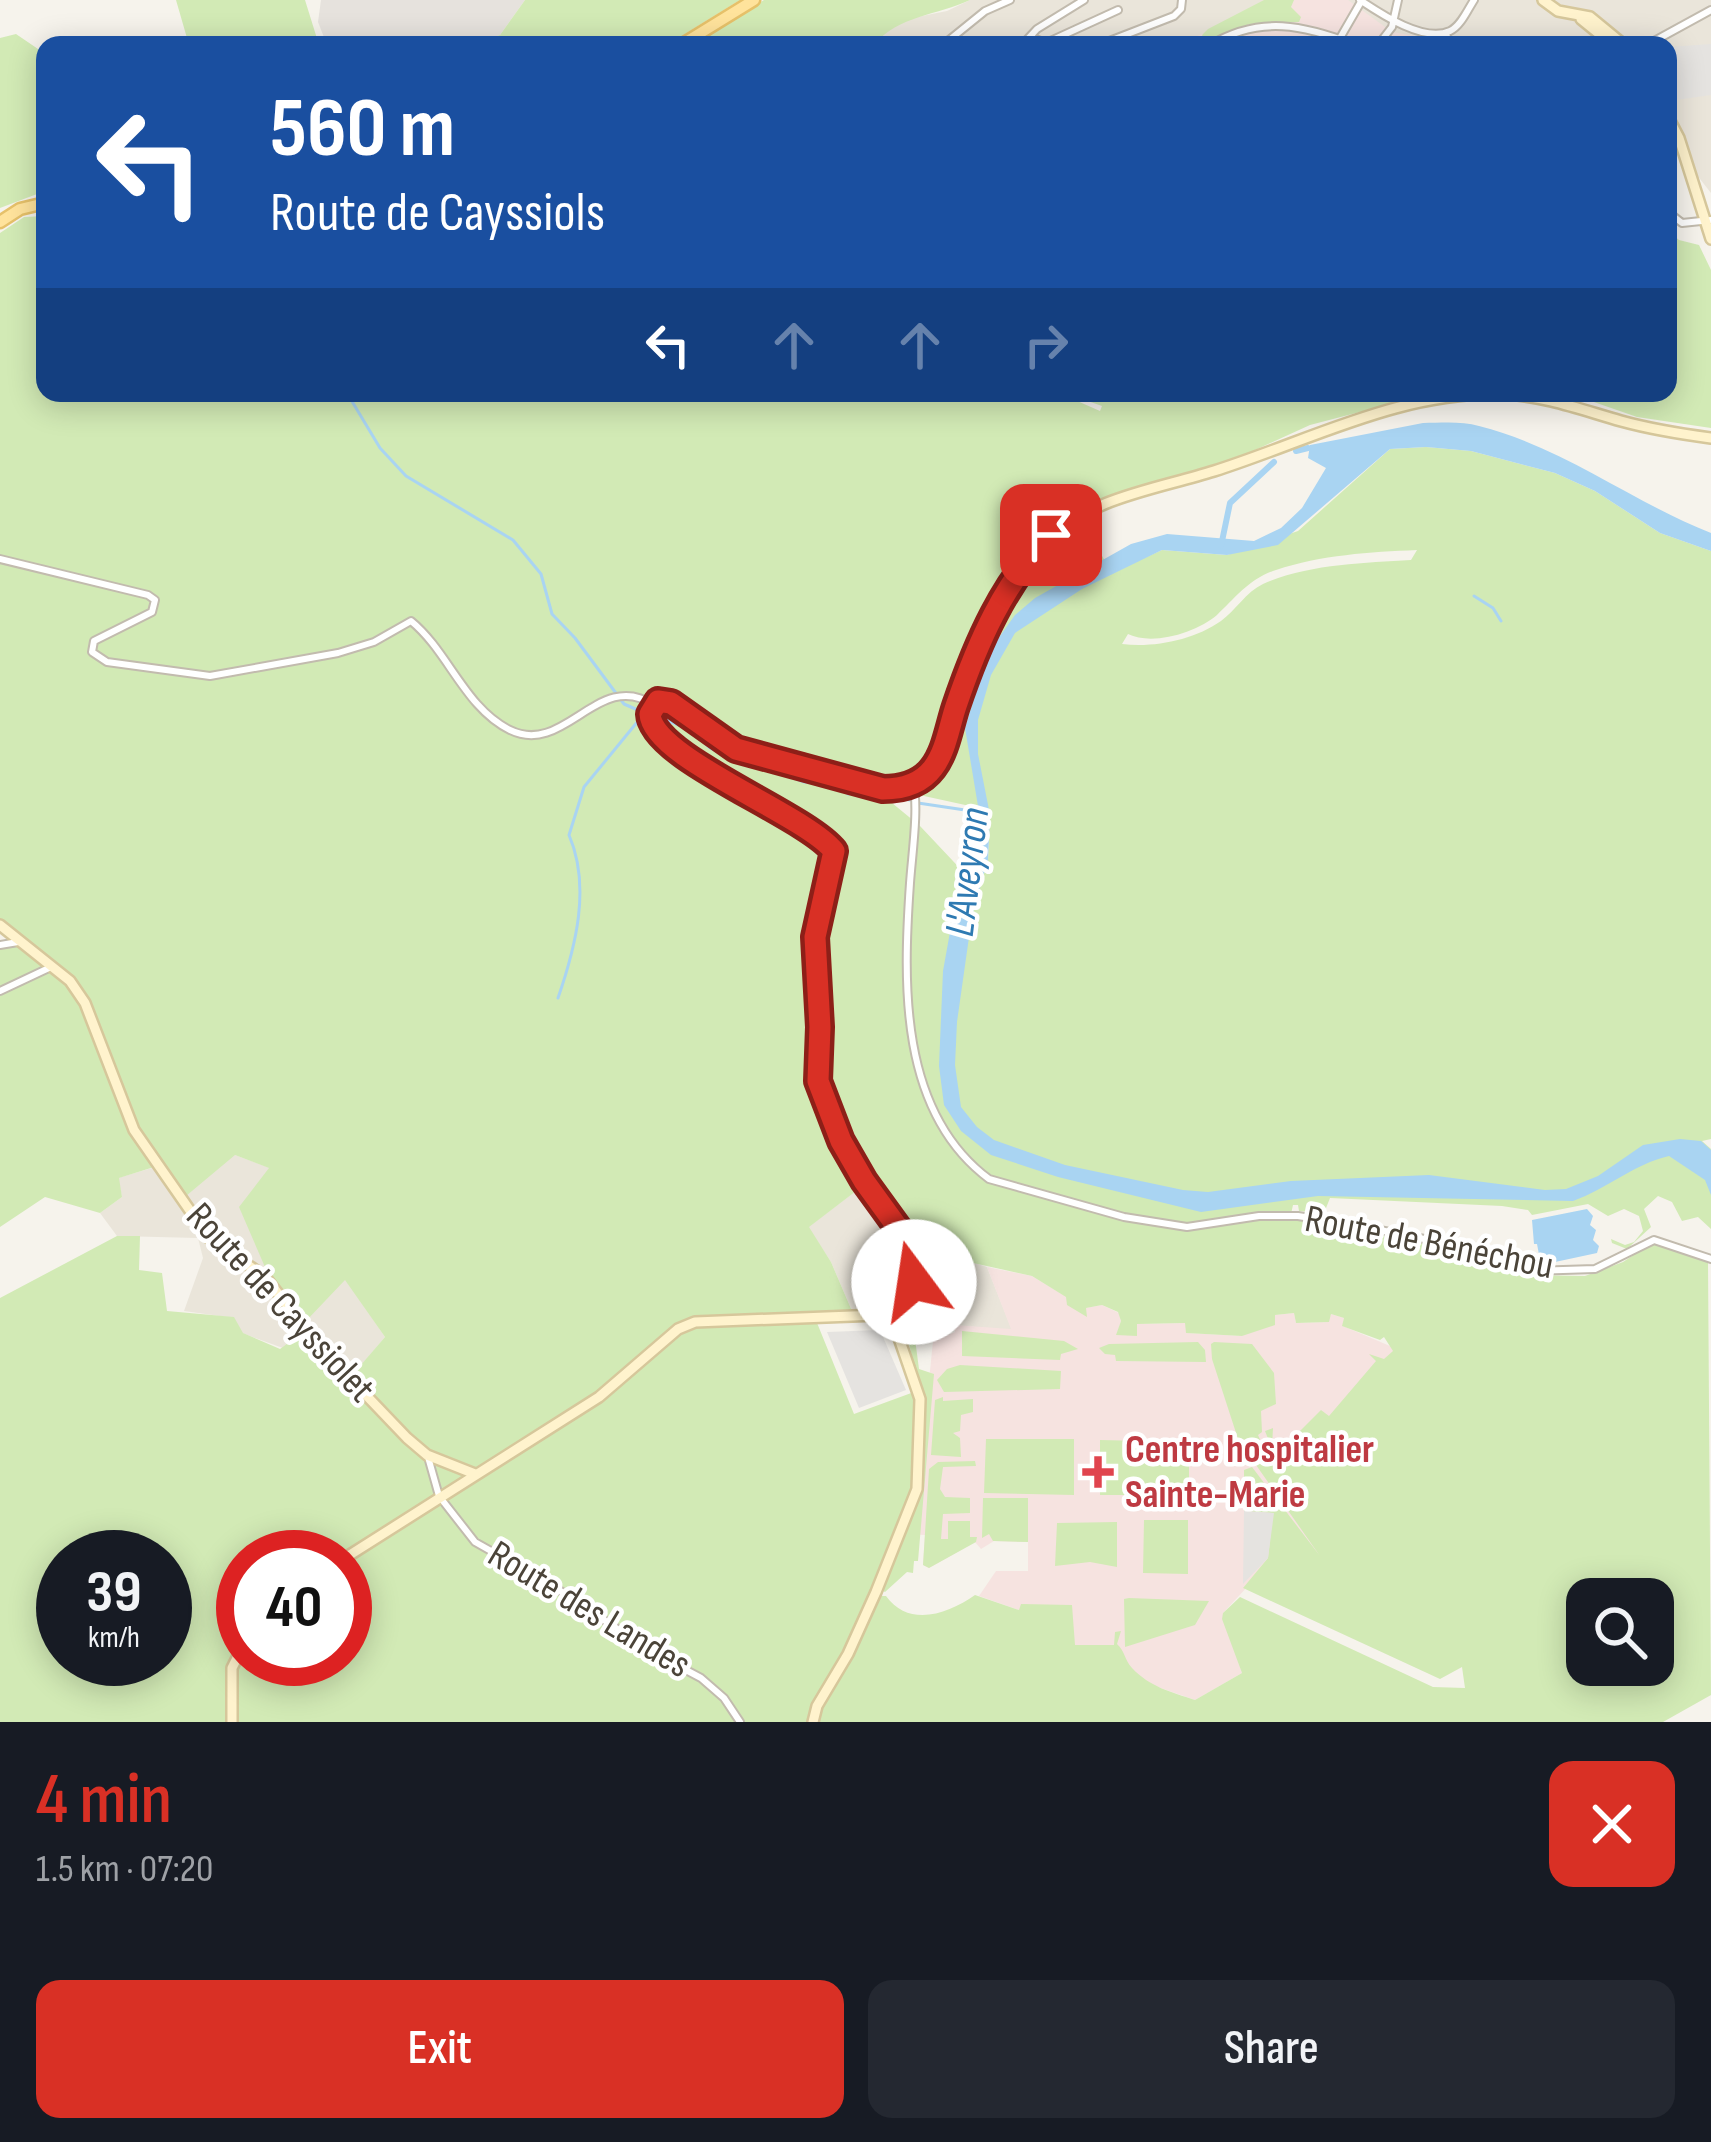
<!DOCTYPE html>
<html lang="en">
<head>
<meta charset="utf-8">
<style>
  :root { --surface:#171b24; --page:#242831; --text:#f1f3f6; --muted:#9ea1a6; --accent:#d93025 }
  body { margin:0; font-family:"Sofia Sans Condensed",sans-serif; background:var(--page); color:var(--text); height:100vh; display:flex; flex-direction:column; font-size:45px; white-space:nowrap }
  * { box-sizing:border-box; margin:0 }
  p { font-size:39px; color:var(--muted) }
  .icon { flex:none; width:66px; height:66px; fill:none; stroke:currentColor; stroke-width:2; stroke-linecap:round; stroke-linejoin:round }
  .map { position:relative; height:1722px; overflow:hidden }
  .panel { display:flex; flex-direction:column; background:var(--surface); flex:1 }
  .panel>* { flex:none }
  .top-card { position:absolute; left:36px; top:36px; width:1641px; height:366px; border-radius:24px; box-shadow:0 6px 30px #0003; background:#1a4fa0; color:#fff; overflow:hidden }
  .controls { position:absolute; left:1566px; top:1578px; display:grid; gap:24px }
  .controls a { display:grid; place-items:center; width:108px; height:108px; border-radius:24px; background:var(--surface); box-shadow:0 6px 30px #0003; font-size:60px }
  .speed { position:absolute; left:36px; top:1530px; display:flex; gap:24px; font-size:60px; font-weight:700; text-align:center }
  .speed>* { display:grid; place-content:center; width:156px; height:156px; border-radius:50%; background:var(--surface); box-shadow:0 6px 30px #0003; line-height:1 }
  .speed small { font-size:30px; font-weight:400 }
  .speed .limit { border:18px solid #d22; background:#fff; color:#111 }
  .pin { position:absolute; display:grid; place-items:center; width:102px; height:102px; color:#fff; margin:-51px; border-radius:24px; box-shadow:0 6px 18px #0006 }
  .me { position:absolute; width:132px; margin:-66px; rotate:346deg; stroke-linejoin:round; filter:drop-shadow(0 0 9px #0008) }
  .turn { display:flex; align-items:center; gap:42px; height:252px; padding:0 36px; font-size:54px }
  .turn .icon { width:156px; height:156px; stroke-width:2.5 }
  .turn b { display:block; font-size:84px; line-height:102px }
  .lanes { display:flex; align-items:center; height:114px; padding:0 36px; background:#0003; justify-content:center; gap:60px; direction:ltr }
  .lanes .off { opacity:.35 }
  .round { display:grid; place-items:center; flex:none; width:126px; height:126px; border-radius:24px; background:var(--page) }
  .overview { display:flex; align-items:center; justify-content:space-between; height:204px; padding:0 36px }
  h1 { font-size:72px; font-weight:600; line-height:90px; color:var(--accent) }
  .action { display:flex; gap:24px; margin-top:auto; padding:24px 36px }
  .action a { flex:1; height:138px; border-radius:24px; background:var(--accent); color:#fff; font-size:48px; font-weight:600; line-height:138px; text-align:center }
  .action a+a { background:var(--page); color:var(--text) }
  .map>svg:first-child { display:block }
</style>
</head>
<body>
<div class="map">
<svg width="1711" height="1722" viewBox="0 0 1711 1722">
  <rect width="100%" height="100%" fill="#f6f3ec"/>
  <path fill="#eae5da" d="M 970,0 L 1711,0 L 1711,193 L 1668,138 L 1668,45 L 874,45 L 886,30 L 907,19 L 947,11 Z
    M 235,1155 L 270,1168 L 385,1337 L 354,1374 L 242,1333 L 234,1318 L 184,1311 L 203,1258 L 198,1238 L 117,1236 L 100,1213 L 122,1197 L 118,1178 L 155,1167 Z
    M 864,1185 L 906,1240 L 987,1267 L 1012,1330 L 953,1325 L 937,1313 L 924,1272 L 852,1311 L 831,1262 L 808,1227 Z"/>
  <path fill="#e6e2dd" d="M 321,0 L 525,0 L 500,35 L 470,45 L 327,45 L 318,22 Z"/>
  <path fill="#f6e3e0" d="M 1264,0 L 1348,0 L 1392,32 L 1433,39 L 1437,45 L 1172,45 L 1208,32 Z
    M 987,1267 L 1032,1276 L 1085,1308 L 1102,1305 L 1119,1313 L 1121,1321 L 1117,1334 L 1136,1324 L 1186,1323 L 1187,1333 L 1242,1336 L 1274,1315 L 1294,1313 L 1296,1323 L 1328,1322 L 1331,1314 L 1344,1318 L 1343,1326 L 1397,1349 L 1298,1487 L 1339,1543 L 1335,1550 L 1249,1585 L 1223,1613 L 1242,1673 L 1195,1700 L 1149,1684 L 1029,1696 L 1069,1609 L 1019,1610 L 979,1596 L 996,1571 L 1028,1571 L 1028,1542 L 994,1541 L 981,1549 L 975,1542 L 929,1568 L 923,1565 L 925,1535 L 904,1534 L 917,1500 L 933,1341 L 955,1332 L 953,1325 L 1011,1329 Z"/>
  <path fill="#d2eab5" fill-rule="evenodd" d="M 176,0 L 305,0 L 319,45 L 189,45 Z
    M 525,0 L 740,0 L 667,45 L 470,45 L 500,35 Z
    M 764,0 L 970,0 C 936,16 899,15 874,45 L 692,45 Z
    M 1264,0 L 1294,0 L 1291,7 L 1301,17 L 1299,22 L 1250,24 L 1205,41 L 1202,35 L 1208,29 Z
    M 16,34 L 38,49 L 45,48 L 45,191 L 0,208 L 0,38 Z
    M 45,216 L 45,393 L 1059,393 L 1100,411 L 1102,406 L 1065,393 L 1457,393 L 1379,407 L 1310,425 L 1231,461 L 1088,506 L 1097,546 L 1111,573 L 1162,550 L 1227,555 L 1298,531 L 1390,449 L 1426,447 L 1471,451 L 1555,473 L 1595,491 L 1660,533 L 1711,551 L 1711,1139 L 1702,1141 L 1711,1149 L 1711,1229 L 1698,1217 L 1682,1221 L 1672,1202 L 1658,1196 L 1644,1209 L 1651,1227 L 1627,1249 L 1612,1243 L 1611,1239 L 1625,1245 L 1634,1242 L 1643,1231 L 1639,1216 L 1624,1209 L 1608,1216 L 1588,1204 L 1532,1215 L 1528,1210 L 1502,1206 L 1330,1198 L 1324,1213 L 1299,1211 L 1298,1205 L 1293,1205 L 1291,1214 L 1426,1241 L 1524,1275 L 1585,1276 L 1623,1262 L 1650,1244 L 1662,1243 L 1708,1261 L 1711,1695 L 1663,1722 L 0,1722 L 0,1298 L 117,1236 L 140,1236 L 139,1270 L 162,1273 L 167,1311 L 234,1317 L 243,1333 L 280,1349 L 309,1328 L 354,1373 L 385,1337 L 345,1280 L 306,1321 L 268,1274 L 239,1207 L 269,1168 L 235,1155 L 180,1201 L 154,1167 L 119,1178 L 122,1197 L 100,1213 L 45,1197 L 0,1227 L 0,949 L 18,937 L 0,919 L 0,233 L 24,217 ZM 1417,550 L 1411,560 C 1363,563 1308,564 1263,584 C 1246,592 1236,610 1221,621 C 1194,640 1154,648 1122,644 L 1128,634 C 1152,646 1196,633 1217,615 C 1235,598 1250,578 1276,570 C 1321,555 1370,552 1417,550 ZM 869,784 L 979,808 L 990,815 L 988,860 L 969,878 L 920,826 ZM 864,1185 L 906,1240 L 955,1259 L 1032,1276 L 1066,1297 L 1067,1305 L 1087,1317 L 1086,1308 L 1102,1305 L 1118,1312 L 1121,1321 L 1116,1335 L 1137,1336 L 1137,1324 L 1185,1323 L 1186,1333 L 1242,1336 L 1275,1325 L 1275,1315 L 1294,1313 L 1296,1323 L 1329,1322 L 1331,1314 L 1344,1318 L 1342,1326 L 1380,1340 L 1384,1337 L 1393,1351 L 1384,1359 L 1369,1354 L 1376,1361 L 1329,1416 L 1321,1410 L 1281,1450 L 1256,1465 L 1320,1556 L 1252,1467 L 1244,1470 L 1244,1511 L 1273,1513 L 1268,1558 L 1243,1588 L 1440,1679 L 1462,1667 L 1465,1688 L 1433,1687 L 1240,1597 L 1223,1613 L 1222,1619 L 1242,1673 L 1195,1700 C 1171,1692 1150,1687 1132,1668 C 1124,1659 1125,1651 1117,1644 L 1121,1631 L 1115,1632 L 1114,1645 L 1075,1645 L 1072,1605 L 1021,1604 L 1019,1610 L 975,1595 C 948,1614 909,1628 886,1596 L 878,1596 L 868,1615 L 869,1596 L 915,1486 L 914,1392 L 854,1414 L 813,1313 L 852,1311 L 831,1262 L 809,1227 ZM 63,1557 L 165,1557 L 165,1659 L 63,1659 ZM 243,1557 L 345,1557 L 345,1659 L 243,1659 ZM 1587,1599 L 1653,1599 L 1653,1665 L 1587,1665 Z
    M 1668,231 L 1679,240 L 1699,245 L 1711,270 L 1711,428 L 1637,417 L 1568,393 L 1668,393 Z
    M 933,1327 L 936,1333 L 931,1330 L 915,1339 L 919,1369 L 934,1374 L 918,1561 L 914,1561 L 913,1573 L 907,1572 L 885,1592 L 881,1590 L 917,1500 L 921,1392 L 908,1340 Z
    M 962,1331 L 1064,1341 L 1078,1349 L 1061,1354 L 1060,1360 L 962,1356 Z
    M 1198,1342 L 1205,1350 L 1206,1362 L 1116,1361 L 1115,1355 L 1105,1354 L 1099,1348 L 1109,1344 Z
    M 1214,1342 L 1252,1344 L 1274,1373 L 1276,1404 L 1261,1411 L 1262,1432 L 1258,1435 L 1262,1444 L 1269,1441 L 1265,1431 L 1273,1428 L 1272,1447 L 1263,1454 L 1257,1451 L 1259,1456 L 1250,1457 L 1247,1454 L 1251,1450 L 1244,1439 L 1239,1442 L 1212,1359 L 1211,1344 Z
    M 960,1365 L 1061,1371 L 1060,1389 L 944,1392 L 937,1380 L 947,1369 Z
    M 943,1397 L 943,1401 L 973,1399 L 973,1412 L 961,1415 L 960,1431 L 953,1433 L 960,1438 L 961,1457 L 931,1455 L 935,1400 Z
    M 986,1439 L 1074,1439 L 1074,1495 L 984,1493 Z
    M 1100,1440 L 1189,1442 L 1189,1495 L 1100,1495 Z
    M 975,1461 L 976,1466 L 943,1467 L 940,1489 L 945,1497 L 970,1498 L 970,1513 L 943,1514 L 941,1539 L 948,1539 L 948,1521 L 970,1521 L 970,1537 L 977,1537 L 976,1542 L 929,1568 L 923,1565 L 929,1469 L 938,1462 Z
    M 983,1498 L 1028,1498 L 1028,1542 L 993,1541 L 989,1534 L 982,1538 Z
    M 1144,1520 L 1188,1520 L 1188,1574 L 1143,1573 Z
    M 1117,1522 L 1117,1567 L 1090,1562 L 1055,1566 L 1057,1523 Z
    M 1124,1599 L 1129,1598 L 1209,1601 L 1195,1625 L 1125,1647 Z"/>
  <path fill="#e5e3e0" d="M 1711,44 L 1711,95 L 1676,100 L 1668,91 L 1668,47 Z
    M 880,1330 L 906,1390 L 859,1408 L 827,1332 Z
    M 1244,1511 L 1274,1513 L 1268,1558 L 1243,1584 Z"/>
  <path fill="#a9d4f2" d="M 1423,423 C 1441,423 1462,421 1479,426 C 1563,447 1632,502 1711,533 L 1711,551 L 1660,533 L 1595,491 L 1555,473 L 1471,451 L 1426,447 L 1390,449 L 1278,545 L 1227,555 L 1162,550 L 1082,589 L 1015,633 L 991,675 L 978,720 L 978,754 L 990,815 L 988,860 L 972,916 L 957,1022 L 955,1065 L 961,1107 L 977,1127 L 994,1140 L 1065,1165 L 1183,1190 L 1208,1192 L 1291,1181 L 1429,1175 L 1545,1190 L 1566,1189 L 1598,1176 L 1643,1145 L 1680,1139 L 1701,1141 L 1711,1150 L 1711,1195 L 1705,1180 L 1669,1156 C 1634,1164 1607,1189 1573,1201 L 1318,1196 L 1201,1212 L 1058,1177 L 991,1155 L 961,1131 L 944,1105 L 939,1066 L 943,971 L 950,932 L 968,886 L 978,838 L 979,812 L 965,728 L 988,653 L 1015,615 L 1035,598 L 1131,544 L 1167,534 L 1254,541 L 1281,528 L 1302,508 L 1326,468 L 1308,458 L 1310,445 Z
    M 1587,1209 L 1593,1216 L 1590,1225 L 1596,1230 L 1593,1240 L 1599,1246 L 1597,1253 L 1541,1265 L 1537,1244 L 1534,1244 L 1532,1220 Z"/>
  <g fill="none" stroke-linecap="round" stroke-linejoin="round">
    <path stroke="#a9d4f2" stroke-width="3" d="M 347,393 L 380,448 L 406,476 L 513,540 L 541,574 L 552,614 L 575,638 L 624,704 L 647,714
      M 1474,596 L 1493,608 L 1501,621
      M 656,716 L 691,730 L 710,748 L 724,755 L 741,757 L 749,765 L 768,767 L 804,782 L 840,785 L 848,794 L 856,791 L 910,800
      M 918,803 L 965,810 L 981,822
      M 558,998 C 576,946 591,886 569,835 L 584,787 L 643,715"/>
    <path stroke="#a9d4f2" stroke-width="6" d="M 1296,451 L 1308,448
      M 1221,546 L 1230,503 L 1274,462"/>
    <g stroke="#c2bbae" stroke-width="10">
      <path id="street" d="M 1360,0 C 1381,14 1424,43 1450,31 C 1461,26 1468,9 1474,0
        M 1446,33 L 1449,45
        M 1030,37 L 1046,43 L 1118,10
        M 943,45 L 985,11 L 1010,0
        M 1022,45 L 1037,29 L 1084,0
        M 1099,45 L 1174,16 L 1181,9 L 1182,0
        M 1210,45 C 1260,15 1304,25 1356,45
        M 1336,45 L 1362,0
        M 1378,45 L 1392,27 L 1398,0
        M 1647,45 L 1711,10
        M 1668,212 L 1682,223 L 1711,220
        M 0,559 L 148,595 L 155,600 L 152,612 L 94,641 L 92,652 L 107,662 L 210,676 L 338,653 L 374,642 L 411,621 C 448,651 465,708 510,730 C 565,757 598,668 654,705
        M 913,782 C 919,808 912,854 910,883 C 903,984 899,1112 989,1179 L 1124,1217 L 1187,1227 L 1259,1216 L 1298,1216 L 1355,1225 L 1454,1245 L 1531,1271 L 1595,1269 L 1654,1240 L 1711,1259
        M 0,945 L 18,942
        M 0,991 L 51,967
        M 896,1327 L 928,1321
        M 900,1339 L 932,1321
        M 428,1457 L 439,1496 L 475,1542 L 553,1586 L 652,1652 L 701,1678 L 724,1698 L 740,1722"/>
    </g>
    <g stroke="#d6c79b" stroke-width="14">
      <path id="secondary" d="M 1543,0 L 1558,11 L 1590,17 L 1624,45
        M 1581,19 L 1613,45
        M 1668,117 L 1679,138 L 1711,239
        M 955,707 C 981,649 998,585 1046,540 C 1092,497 1157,489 1214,471 C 1309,441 1402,390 1505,394 C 1545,396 1582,410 1621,421 C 1650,429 1681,434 1711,438
        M 0,925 L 70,981 L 85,1003 L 134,1130 L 209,1238 L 265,1277 L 321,1348 L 407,1438 L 427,1455 L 475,1474
        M 345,1558 L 599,1397 L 678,1329 L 695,1322 L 878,1315 L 890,1312 L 908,1294 L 917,1261 L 908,1237 L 864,1181 L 841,1141 L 818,1081 L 820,1027 L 815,936 L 834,851 C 805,816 652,756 650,714 L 659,701 L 671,703 L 736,749 L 883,789 C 938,788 943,748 956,704
        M 232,1722 L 232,1668 L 243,1646
        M 813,1722 L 817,1706 L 848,1654 L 876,1592 L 917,1489 L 920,1399 L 890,1312"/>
    </g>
    <g stroke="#e6c16a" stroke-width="15">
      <path id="primary" d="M 681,45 L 754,0
        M 0,222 L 20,209 L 45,203"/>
    </g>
    <use href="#street" stroke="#fff" stroke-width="6"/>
    <use href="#secondary" stroke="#fff3cd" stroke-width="9"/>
    <use href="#primary" stroke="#ffe39c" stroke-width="10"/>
  </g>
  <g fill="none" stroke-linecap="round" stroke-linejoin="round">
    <g stroke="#8d1f18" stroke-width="30">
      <path id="route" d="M 914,1282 L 917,1270 L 914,1250 L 864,1181 L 841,1141 L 818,1081 L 820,1027 L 815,937 L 834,851 C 805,814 652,758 650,714 L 658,701 L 671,703 L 736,749 L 883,789 C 902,789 921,784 933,768 C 946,751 949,727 956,706 C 977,644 1004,581 1051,535"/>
    </g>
    <use href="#route" stroke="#d93025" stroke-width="21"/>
  </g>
  <path fill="#e0444e" stroke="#fff" stroke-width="4.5" d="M1092 1454h12v12h12v12h-12v12h-12v-12h-12v-12h12z"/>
  <g text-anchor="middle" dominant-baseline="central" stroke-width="9" stroke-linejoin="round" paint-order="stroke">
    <g font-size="39" fill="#4b4439" stroke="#fff">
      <text transform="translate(1429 1243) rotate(11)">Route de Bénéchou</text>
      <text transform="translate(280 1303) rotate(47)">Route de Cayssiolet</text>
      <text transform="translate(589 1610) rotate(31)">Route des Landes</text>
    </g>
    <g font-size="39" font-weight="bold" fill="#be3a42" stroke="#fff" text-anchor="start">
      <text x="1125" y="1450">Centre hospitalier<tspan x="1125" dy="45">Sainte-Marie</tspan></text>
    </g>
    <g font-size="42" font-style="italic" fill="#2e7ab2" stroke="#fff">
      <text transform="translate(968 872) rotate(-83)">L'Aveyron</text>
    </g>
  </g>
</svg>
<div class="controls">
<a><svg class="icon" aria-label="search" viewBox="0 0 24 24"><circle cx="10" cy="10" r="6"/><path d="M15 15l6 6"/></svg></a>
</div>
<div class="speed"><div>39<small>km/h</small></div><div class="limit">40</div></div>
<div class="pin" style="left:1051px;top:535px;background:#d93025"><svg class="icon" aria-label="arrive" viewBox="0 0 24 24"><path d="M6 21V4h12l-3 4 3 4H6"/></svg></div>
<svg class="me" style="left:914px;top:1282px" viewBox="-20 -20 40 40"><circle r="19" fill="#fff"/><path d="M0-13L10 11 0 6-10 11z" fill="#d93025"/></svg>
<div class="top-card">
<div class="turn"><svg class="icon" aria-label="left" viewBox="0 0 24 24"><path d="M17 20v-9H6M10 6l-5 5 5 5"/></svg><div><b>560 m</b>Route de Cayssiols</div></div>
<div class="lanes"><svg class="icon" aria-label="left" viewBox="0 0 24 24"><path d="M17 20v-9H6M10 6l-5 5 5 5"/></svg><svg class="icon off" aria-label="ahead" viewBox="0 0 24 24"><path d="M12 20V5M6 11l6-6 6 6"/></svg><svg class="icon off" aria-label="ahead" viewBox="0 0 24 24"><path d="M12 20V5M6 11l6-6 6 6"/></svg><svg class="icon off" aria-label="right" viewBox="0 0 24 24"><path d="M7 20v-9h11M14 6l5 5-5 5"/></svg></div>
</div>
</div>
<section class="panel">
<div class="overview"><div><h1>4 min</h1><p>1.5 km · 07:20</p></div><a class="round" style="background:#d93025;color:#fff"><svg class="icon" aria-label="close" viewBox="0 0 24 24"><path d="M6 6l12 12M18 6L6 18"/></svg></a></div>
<div class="action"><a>Exit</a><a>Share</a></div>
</section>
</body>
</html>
